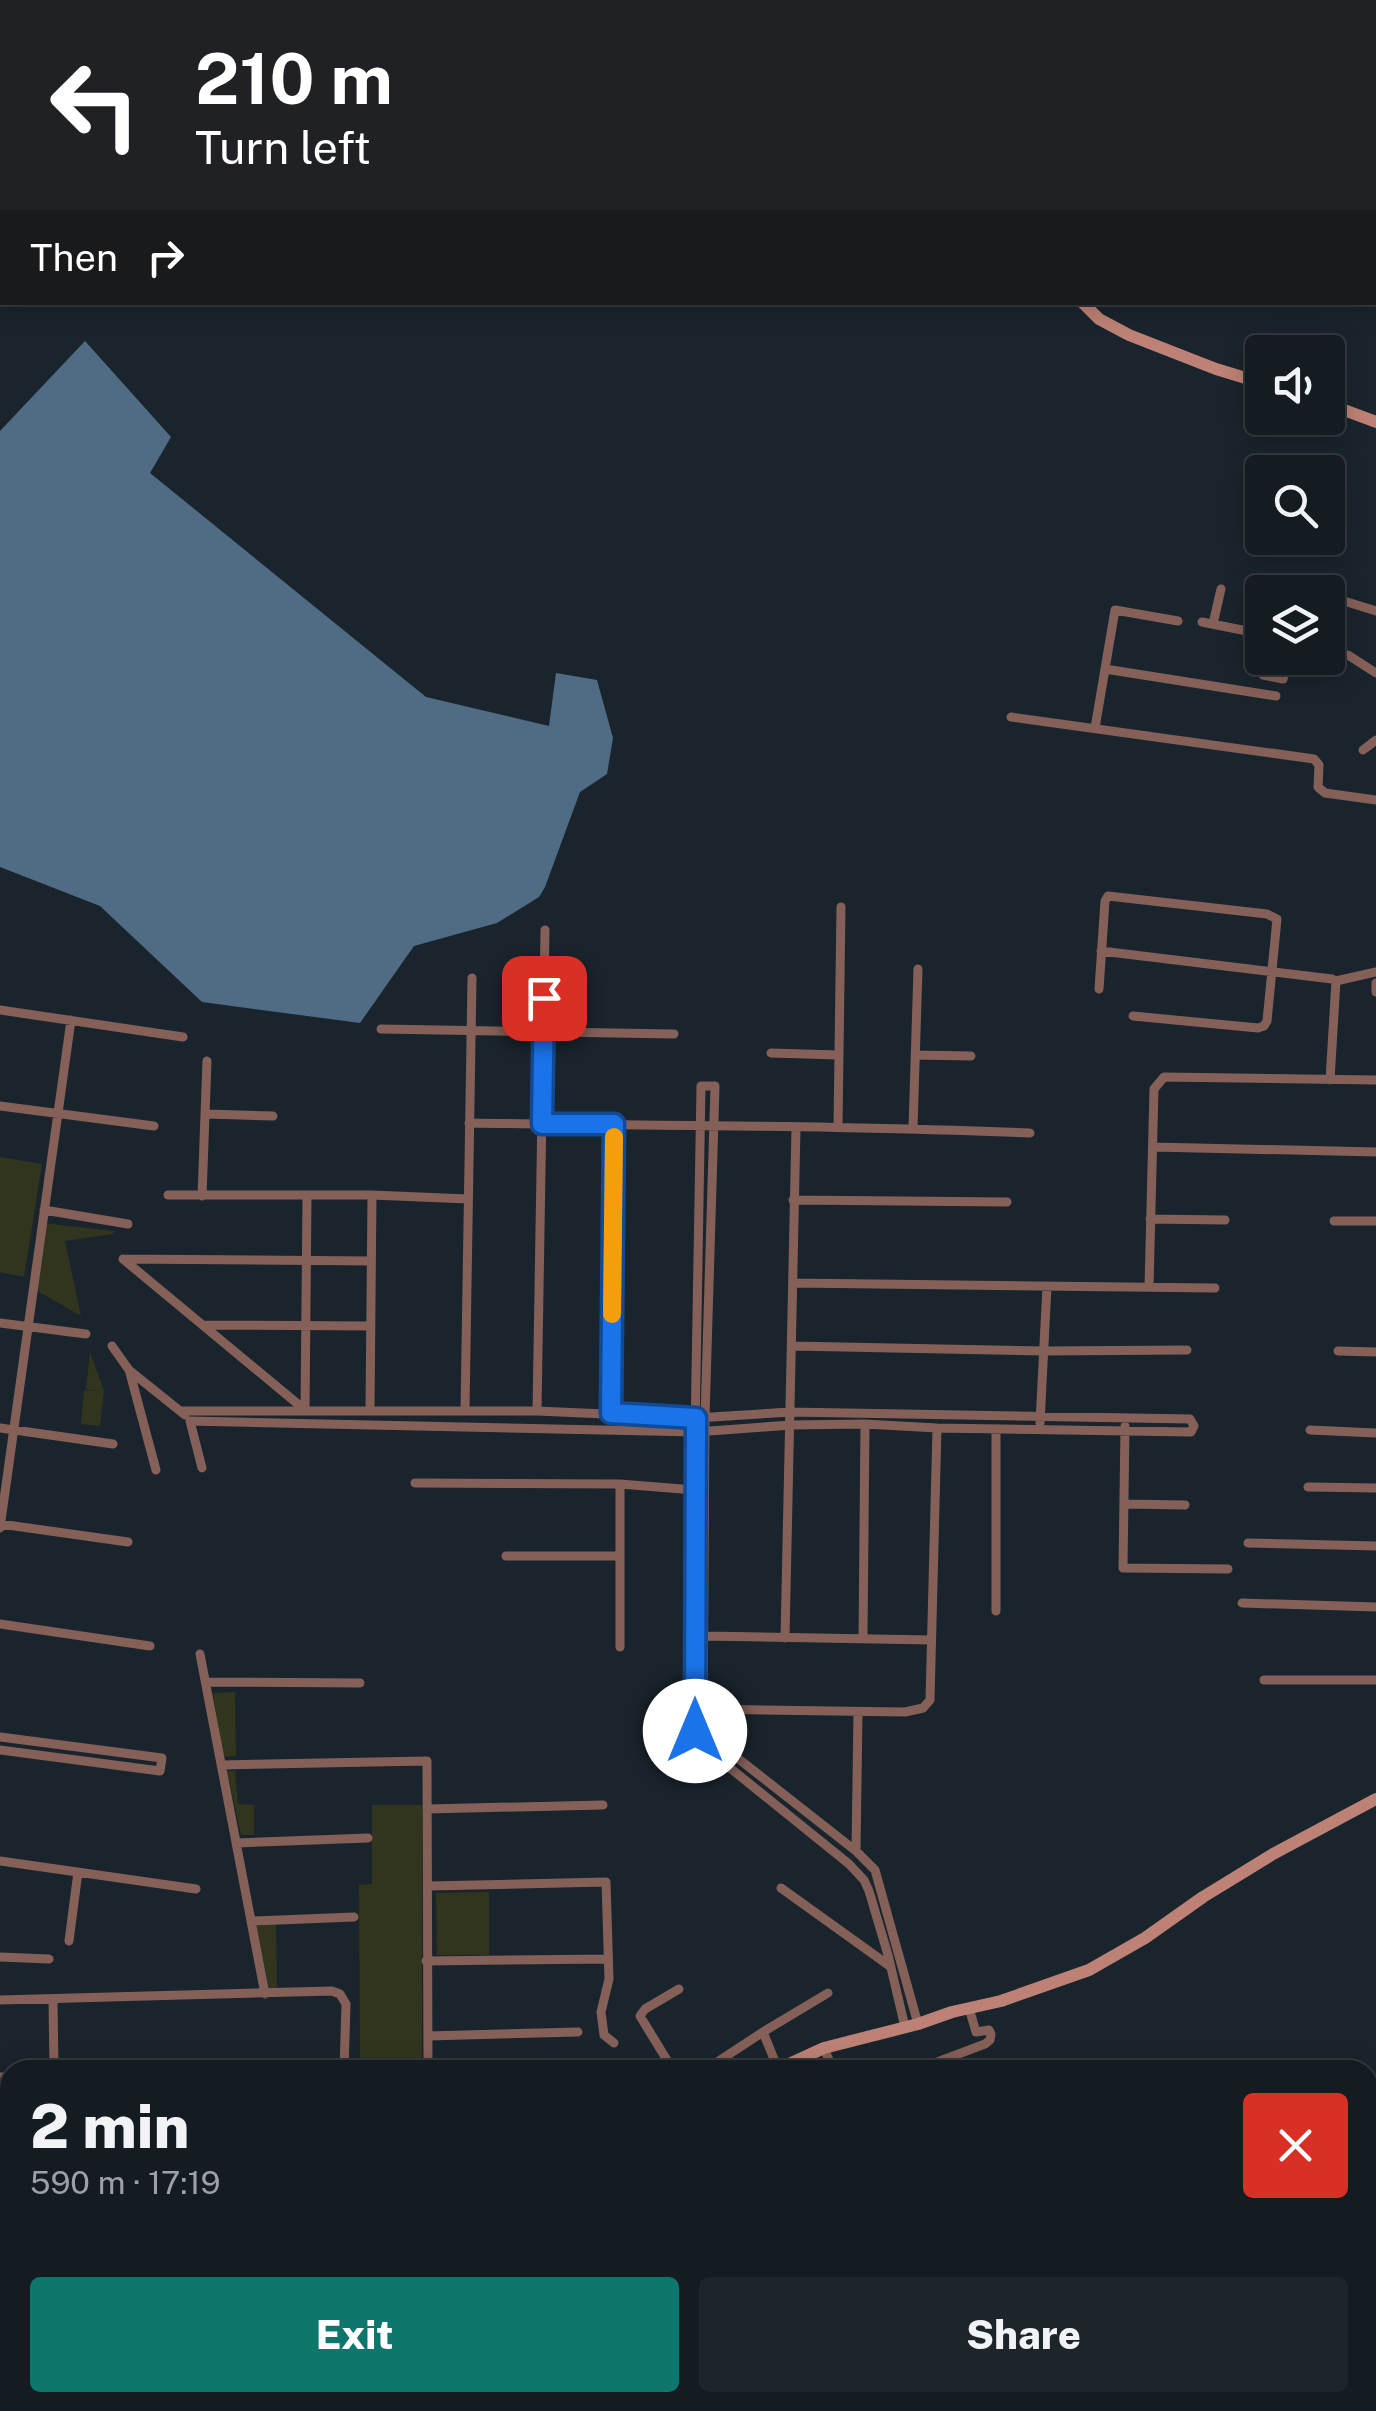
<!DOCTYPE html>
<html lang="en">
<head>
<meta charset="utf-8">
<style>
  :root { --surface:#141b21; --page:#1d242a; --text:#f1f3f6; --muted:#9da1a5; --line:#33393f; --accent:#0f766e }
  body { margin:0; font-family:"Public Sans",sans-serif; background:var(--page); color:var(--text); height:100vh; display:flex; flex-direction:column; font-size:38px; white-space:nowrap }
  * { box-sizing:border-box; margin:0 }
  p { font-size:32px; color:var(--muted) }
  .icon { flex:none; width:55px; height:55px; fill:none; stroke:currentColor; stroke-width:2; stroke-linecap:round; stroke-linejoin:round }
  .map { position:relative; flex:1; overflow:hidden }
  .drawer { position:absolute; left:0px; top:2060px; width:1378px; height:352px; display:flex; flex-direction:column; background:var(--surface); border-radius:30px 30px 0 0; box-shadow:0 5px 25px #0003,0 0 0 2px var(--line) }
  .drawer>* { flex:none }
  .banner { position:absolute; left:0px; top:0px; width:1378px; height:305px; box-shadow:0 5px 25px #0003,0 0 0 2px var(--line); background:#202124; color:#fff; overflow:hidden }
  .fabs { position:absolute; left:1245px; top:335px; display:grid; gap:20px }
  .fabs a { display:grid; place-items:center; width:100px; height:100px; border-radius:10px; background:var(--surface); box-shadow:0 5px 25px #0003,0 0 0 2px var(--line); font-size:50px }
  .pin { position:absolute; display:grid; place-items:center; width:85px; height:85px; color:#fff; margin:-42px; border-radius:20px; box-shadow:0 5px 15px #0006 }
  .me { position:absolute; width:110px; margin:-55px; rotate:0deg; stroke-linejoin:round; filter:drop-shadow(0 0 8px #0008) }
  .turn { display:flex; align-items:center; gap:35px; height:210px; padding:0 30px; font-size:45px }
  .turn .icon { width:130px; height:130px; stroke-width:2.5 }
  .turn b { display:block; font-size:70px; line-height:85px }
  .then { display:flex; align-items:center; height:95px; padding:0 30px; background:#0003; gap:20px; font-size:38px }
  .round { display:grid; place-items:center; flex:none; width:105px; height:105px; border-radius:10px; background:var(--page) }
  .overview { display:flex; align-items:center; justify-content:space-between; height:170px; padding:0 30px }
  h1 { font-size:60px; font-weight:800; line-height:75px }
  .button { display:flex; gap:20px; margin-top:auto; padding:20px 30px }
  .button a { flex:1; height:115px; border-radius:10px; background:var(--accent); color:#fff; font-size:40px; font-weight:800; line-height:115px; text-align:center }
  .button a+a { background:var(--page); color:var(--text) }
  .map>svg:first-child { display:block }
</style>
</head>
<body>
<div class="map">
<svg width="1376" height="2411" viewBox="0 0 1376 2411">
  <rect width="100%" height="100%" fill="#1a242c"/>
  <path fill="#32351e" d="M 0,1157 L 42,1164 L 24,1277 L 0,1272 Z
    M 42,1223 L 115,1231 L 112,1234 L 65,1241 L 81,1316 L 34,1289 Z
    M 90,1352 L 104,1391 L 100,1426 L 81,1424 L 84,1390 L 98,1391 L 86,1389 Z
    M 235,1692 L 236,1756 L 223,1757 L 213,1693 Z
    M 227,1771 L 235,1771 L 238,1804 L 254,1805 L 254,1835 L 241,1835 Z
    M 372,1805 L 422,1805 L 422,2060 L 360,2060 L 359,1885 L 372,1884 Z
    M 489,1892 L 489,1955 L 437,1955 L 436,1893 Z
    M 276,1924 L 277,1988 L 269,1989 L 256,1926 Z"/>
  <path fill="#506c85" d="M 85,341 L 171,437 L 150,473 L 426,697 L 549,726 L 556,673 L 597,680 L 613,738 L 607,774 L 580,792 L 545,887 L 539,897 L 497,923 L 414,946 L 360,1023 L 202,1002 L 100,906 L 0,867 L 0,431 Z"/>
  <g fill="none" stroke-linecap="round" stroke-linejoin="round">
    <path stroke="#856058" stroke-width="9" d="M 325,0 L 331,2
      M 1302,592 L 1302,588 L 1317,592
      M 1328,596 L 1376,611
      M 1202,622 L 1262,634
      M 1213,624 L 1221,589
      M 1250,631 L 1254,608
      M 1328,650 L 1348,655 L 1376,673
      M 1105,669 L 1276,696
      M 1263,675 L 1283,679 L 1289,658
      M 1011,717 L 1314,759 L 1319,765 L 1318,787 L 1325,793 L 1376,800
      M 1095,728 L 1115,610 L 1178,621
      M 1363,750 L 1376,740
      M 1101,951 L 1332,979 L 1336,981 L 1330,1080
      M 1336,981 L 1376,972
      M 1376,983 L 1376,992
      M 1099,989 L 1105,901 L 1108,896 L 1267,914 L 1277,919 L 1267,1021 L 1264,1026 L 1258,1028 L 1133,1016
      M 0,1010 L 183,1037
      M 381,1029 L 674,1034
      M 771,1053 L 838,1055
      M 915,1055 L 971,1056
      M 0,1106 L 154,1126
      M 206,1114 L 273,1116
      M 469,1123 C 656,1126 843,1125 1030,1133
      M 838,1126 L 841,907
      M 913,1128 L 918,969
      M 1153,1147 L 1376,1152
      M 168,1195 L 372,1195 L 468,1199
      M 202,1196 L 207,1061
      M 793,1200 L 1007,1202
      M 44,1210 L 128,1224
      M 1150,1219 L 1225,1220
      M 1334,1221 L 1376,1221
      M 123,1259 L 371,1261
      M 123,1259 L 305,1410
      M 793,1283 L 1215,1288
      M 1149,1287 L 1154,1089 L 1164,1077 L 1376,1080
      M 0,1323 L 86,1334
      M 203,1325 L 371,1326
      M 112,1346 L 129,1370 L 185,1415
      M 792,1346 L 1043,1351 L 1187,1350
      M 1338,1351 L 1376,1352
      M 130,1373 L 156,1470
      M 370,1410 L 372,1195
      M 465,1410 L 472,978
      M 181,1411 L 537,1411 L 696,1418 L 790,1412 L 1190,1419 L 1194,1426 L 1191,1432 L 937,1428 L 865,1424 L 791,1425 L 696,1432 L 190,1421 L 202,1468
      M 305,1411 L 307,1196
      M 537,1411 L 545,930
      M 611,1413 L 614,1124
      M 1040,1423 L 1047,1286
      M 1125,1426 L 1123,1568 L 1228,1569
      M 0,1428 L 113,1444
      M 1310,1430 L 1376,1433
      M 415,1483 L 620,1484 L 694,1490
      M 1308,1487 L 1376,1488
      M 1125,1504 L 1185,1505
      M 0,1524 L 128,1542
      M 0,1528 L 71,1020
      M 1248,1543 L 1376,1546
      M 506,1556 L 619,1556
      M 1242,1603 L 1376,1607
      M 996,1611 L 996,1429
      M 0,1624 L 150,1646
      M 703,1636 L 931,1640
      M 785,1638 L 796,1128
      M 863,1639 L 865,1424
      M 620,1647 L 620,1484
      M 200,1654 L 265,1994
      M 1264,1680 L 1376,1680
      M 206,1682 L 360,1683
      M 703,1709 L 905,1712 L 923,1708 L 930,1700 L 937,1428
      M 0,1737 L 162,1758 L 160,1771 L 0,1750
      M 221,1765 L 427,1761 L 428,2070
      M 427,1809 L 603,1805
      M 237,1843 L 368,1838
      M 856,1851 L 858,1712
      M 0,1861 L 196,1889
      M 429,1886 L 606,1882 L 609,1979 L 601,2012 L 604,2035 L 614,2043
      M 781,1888 L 891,1967
      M 251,1921 L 354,1917
      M 69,1941 L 78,1872
      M 0,1957 L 49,1959
      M 426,1961 L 608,1959
      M 53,1999 L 54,2070
      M 0,2000 L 332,1991 L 340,1994 L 346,2004 L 344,2070
      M 905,2027 L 888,1955 L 869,1891 L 864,1880 L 849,1864 L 709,1751 L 698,1741 L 695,1731 L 694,1490 L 701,1086 L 715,1086 L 705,1417 L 703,1731 L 856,1851 L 875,1870 L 918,2024
      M 763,2032 L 828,1993
      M 428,2036 L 578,2032
      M 824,2048 L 833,2070
      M 386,2070 L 428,2069
      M 673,2070 L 640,2016 L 645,2009 L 679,1989
      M 705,2070 L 763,2032 L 778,2069
      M 916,2070 L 985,2044 L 990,2040 L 991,2034 L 989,2030 L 976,2032 L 969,2008
      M 0,2077 L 10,2077
      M 0,2154 L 10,2154
      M 0,2232 L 10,2231
      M 0,2309 L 10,2309
      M 0,2386 L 10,2386
      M 717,2402 L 721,2411
      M 663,2411 L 682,2402"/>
    <path stroke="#bd8275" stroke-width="12" d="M 1061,2 L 1062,0
      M 1082,302 L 1099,319 L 1129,335 L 1216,369 L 1262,383
      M 1328,404 L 1376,422
      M 776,2070 L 824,2048 L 918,2024 L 952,2012 L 1001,2001 L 1089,1970 L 1145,1938 L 1203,1897 L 1273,1854 L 1376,1799
      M 306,2411 L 315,2402"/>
    <path stroke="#838b91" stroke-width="2.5" stroke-dasharray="12 12" stroke-linecap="butt" d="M 1368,2318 L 1376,2315
      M 1368,2336 L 1376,2332
      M 1150,2411 L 1170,2402
      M 1194,2411 L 1214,2402"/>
  </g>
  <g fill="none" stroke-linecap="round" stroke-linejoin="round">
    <g stroke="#114b97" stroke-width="25">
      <path id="route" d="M 544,998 L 542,1124 L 614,1124 L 611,1413 L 696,1418 L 695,1731"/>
    </g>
    <use href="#route" stroke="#1a73e8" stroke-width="18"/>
    <path stroke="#f59e0b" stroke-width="18" d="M 612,1314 L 614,1137"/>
  </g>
</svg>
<div class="fabs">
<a><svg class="icon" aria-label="sound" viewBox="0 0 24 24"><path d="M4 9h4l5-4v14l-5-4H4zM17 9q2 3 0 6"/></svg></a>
<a><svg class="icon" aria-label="search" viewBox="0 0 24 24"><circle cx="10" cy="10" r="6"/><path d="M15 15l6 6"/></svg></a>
<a><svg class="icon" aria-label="layers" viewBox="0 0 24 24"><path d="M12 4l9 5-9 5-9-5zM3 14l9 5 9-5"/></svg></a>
</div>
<div class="pin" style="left:544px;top:998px;background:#d93025"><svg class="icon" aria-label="arrive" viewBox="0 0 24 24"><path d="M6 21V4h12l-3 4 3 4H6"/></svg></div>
<svg class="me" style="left:695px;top:1731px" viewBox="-20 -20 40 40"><circle r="19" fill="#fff"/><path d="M0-13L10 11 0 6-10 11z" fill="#1a73e8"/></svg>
<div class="banner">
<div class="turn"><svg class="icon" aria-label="left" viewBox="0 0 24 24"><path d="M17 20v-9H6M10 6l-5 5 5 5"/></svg><div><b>210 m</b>Turn left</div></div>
<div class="then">Then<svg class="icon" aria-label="right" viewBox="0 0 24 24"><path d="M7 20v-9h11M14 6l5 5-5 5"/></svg></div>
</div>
<section class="drawer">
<div class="overview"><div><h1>2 min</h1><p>590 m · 17:19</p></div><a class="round" style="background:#d93025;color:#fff"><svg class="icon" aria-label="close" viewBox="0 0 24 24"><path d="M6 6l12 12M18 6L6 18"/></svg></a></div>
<div class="button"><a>Exit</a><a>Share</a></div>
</section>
</div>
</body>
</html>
